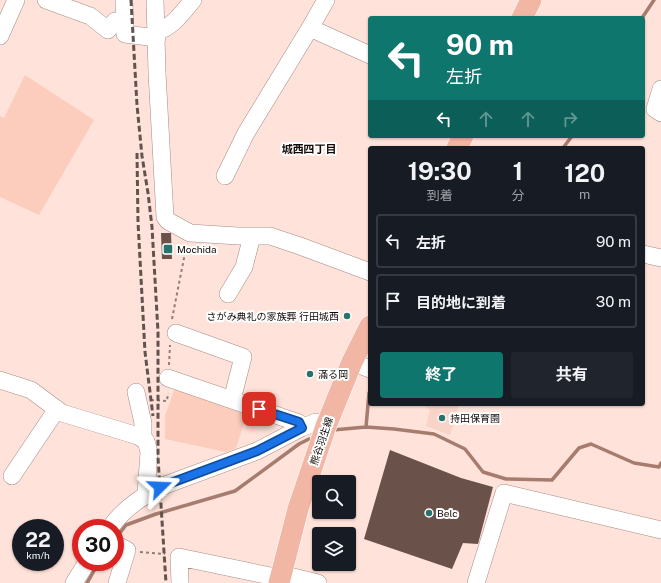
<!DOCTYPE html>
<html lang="ja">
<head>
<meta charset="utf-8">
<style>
  :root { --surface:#171b24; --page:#20242c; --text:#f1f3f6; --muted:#9ea1a6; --line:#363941; --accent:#0f766e }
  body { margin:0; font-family:"Public Sans","Noto Sans JP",sans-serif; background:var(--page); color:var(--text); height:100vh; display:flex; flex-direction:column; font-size:15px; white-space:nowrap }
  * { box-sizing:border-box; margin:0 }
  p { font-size:13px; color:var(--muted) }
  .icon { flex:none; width:22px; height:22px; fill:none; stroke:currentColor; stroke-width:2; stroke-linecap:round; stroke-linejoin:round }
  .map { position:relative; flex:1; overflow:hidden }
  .details { position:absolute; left:368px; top:146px; width:277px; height:260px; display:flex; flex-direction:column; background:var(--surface); border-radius:4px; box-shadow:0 1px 3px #0004 }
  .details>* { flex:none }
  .guide { position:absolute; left:368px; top:16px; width:277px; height:122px; border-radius:4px; box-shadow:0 1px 3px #0004; background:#0f766e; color:#fff; overflow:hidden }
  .buttons { position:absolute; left:312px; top:475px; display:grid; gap:8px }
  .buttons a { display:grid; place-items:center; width:44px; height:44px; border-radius:4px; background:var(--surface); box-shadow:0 1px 3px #0004; font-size:20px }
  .speed { position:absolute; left:12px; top:519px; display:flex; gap:8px; font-size:20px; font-weight:700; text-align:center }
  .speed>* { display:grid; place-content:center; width:52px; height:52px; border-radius:50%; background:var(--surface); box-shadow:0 1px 3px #0004; line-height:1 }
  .speed small { font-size:10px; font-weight:400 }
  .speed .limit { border:6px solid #d22; background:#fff; color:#111 }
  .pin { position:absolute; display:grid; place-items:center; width:34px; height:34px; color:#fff; margin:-17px; border-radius:8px; box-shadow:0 2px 6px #0006 }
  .me { position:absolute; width:44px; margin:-22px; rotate:69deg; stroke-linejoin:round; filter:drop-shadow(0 0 3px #0008) }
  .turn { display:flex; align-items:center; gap:14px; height:84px; padding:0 12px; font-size:18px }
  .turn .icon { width:52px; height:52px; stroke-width:2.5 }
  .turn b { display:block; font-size:28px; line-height:34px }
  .lanes { display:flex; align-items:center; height:38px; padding:0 12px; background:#0003; justify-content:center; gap:20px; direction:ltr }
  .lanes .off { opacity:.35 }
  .eta { display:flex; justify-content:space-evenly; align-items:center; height:68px; text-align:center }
  .eta b { font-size:24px; font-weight:700; line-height:28px }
  .primary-button { display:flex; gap:8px; margin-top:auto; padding:8px 12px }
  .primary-button a { flex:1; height:46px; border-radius:4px; background:var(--accent); color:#fff; font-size:16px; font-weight:700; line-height:46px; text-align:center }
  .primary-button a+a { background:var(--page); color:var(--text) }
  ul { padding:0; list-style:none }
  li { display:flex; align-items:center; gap:12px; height:54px; margin:0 8px 6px; padding:0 4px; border:2px solid var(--line); border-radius:4px }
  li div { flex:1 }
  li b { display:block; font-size:15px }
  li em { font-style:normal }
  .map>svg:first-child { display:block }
</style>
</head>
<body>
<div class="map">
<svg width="661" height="583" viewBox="0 0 661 583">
  <rect width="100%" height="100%" fill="#ffe2d9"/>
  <path fill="#f8d3c7" d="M 422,404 L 457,404 L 459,405 L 450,435 L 426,426 L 430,410 Z"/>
  <path fill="#fccdbd" d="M 25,75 L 94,120 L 39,215 L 0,197 L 0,116 L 4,118 Z
    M 176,385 L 248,410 L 236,448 L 226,452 L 165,439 L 165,416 Z"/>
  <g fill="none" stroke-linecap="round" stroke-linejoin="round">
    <path stroke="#a67c6e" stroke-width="3.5" d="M 642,18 L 654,0
      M 563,148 L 572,136
      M 366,427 L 369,393 L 370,391
      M 333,430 L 366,427 L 394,429 L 434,434 L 465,449 L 483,472 L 506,479 L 552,480 L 579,448 L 591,444 L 634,463 L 659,467 L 661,463
      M 116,538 L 126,525 L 156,514 L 235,491 L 299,444 L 309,439
      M 87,583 L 99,562"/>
  </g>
  <path fill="#6a524a" d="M 161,233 L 171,233 L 172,259 L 162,259 Z
    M 390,450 L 461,478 L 493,487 L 478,544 L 463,543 L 452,569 L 364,539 Z"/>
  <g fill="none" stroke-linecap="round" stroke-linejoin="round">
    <g stroke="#a68c83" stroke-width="18">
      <path id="minor" d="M 46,0 L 90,16 L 108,30 L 115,21 L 125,26
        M 124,0 L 125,34 L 157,38
        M 155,0 L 157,73 L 165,217 L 168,221 L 190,233 L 238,236 L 270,236 L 300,246 L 370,272
        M 310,28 L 370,55
        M 156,32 C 173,27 182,13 193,0
        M 0,36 L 16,0
        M 661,89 L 655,109 L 661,113
        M 225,176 L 246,133 L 310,28 L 326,0
        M 643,254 L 661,258
        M 228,294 L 244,267 L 252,236
        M 176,333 L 243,357 L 232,400
        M 352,362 L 370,369
        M 168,378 L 299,423 L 301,428
        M 0,380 L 31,390 L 62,413 L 138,436 L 146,441 L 149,452 L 146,494
        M 136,392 L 143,423 L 143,439
        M 12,476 L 57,409
        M 110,528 C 122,510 141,497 160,487 L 257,451 L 301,428 L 316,422 L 326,426
        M 115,544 L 127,550 L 117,583
        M 281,574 L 318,583
        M 74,583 L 87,562
        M 180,583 L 179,557 L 280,578
        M 476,583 L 504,493 L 661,530"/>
    </g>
    <g stroke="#fff" stroke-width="22">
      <path id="major" d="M 522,18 L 531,0
        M 457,148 L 463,136
        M 279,583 L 298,509 L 326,426 L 352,362 L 370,326"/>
    </g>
    <path stroke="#917e78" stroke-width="2" stroke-dasharray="3 3" stroke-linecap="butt" d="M 172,319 L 184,258 L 184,246
      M 169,365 L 170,345
      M 151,400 L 167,401 L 168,393
      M 140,552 L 165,554"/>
    <use href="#minor" stroke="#fff" stroke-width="17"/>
    <use href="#major" stroke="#f2b7a4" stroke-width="21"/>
    <path stroke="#62534e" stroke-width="3" stroke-dasharray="6 3" stroke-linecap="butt" d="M 131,0 L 137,105 L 142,156 L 148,193 L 152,227 L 158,332 L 158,458 L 166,583
      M 137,153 L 138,222 L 145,352 L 153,416"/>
  </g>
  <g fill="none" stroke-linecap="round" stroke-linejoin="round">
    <g stroke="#114b97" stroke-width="10">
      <path id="route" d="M 160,487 L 257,451 L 302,428 L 299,422 L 259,409"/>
    </g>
    <use href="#route" stroke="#1a73e8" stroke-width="7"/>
  </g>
  <g fill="#28726d" stroke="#fff" stroke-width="1.5">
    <rect x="163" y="244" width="10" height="10" rx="2"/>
    <circle cx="347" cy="316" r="4"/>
    <circle cx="310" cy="374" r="4"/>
    <circle cx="442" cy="418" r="4"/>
    <circle cx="429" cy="513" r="4"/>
  </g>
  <g text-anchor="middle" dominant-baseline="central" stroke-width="4" stroke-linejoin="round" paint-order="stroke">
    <g font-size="10" fill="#120a07" stroke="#fff" text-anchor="start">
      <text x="177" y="249">Mochida</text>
      <text x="339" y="316" text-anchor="end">さがみ典礼の家族葬 行田城西</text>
      <text x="318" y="374">滿る岡</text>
      <text x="450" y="418">持田保育園</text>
      <text x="437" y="513">Belc</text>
    </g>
    <g font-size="10" fill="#120a07" stroke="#fff">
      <text transform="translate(321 441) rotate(-71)">熊谷羽生線</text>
    </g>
    <g font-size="11" font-weight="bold" fill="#120a07" stroke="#fff">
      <text x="309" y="149">城西四丁目</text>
    </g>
  </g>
</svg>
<div class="buttons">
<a><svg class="icon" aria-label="search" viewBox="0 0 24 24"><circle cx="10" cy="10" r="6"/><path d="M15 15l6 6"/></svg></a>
<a><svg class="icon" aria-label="layers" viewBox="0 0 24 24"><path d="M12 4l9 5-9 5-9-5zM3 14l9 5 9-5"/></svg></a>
</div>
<div class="speed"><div>22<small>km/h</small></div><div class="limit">30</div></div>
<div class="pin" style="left:259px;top:409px;background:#d93025"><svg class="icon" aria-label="arrive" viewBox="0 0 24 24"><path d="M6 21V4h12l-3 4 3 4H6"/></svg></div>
<svg class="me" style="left:160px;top:487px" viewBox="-20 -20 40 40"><path d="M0-17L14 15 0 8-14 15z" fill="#1a73e8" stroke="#fff" stroke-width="4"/></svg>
<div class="guide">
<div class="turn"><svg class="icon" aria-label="left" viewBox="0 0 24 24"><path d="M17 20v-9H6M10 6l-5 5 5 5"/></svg><div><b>90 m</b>左折</div></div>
<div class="lanes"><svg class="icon" aria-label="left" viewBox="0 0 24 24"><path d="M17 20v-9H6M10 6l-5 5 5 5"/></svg><svg class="icon off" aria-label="ahead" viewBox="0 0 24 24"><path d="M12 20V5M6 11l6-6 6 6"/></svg><svg class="icon off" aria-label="ahead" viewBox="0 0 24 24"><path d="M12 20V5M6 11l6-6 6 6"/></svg><svg class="icon off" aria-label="right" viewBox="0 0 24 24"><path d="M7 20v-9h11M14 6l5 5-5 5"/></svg></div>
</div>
<section class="details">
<div class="eta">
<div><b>19:30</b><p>到着</p></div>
<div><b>1</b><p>分</p></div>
<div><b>120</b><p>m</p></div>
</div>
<ul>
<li><svg class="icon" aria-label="left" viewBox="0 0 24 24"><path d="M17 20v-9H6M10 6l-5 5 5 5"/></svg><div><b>左折</b></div><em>90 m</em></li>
<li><svg class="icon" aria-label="arrive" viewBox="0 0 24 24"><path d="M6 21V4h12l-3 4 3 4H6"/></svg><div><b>目的地に到着</b></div><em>30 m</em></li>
</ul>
<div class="primary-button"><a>終了</a><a>共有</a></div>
</section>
</div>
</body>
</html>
